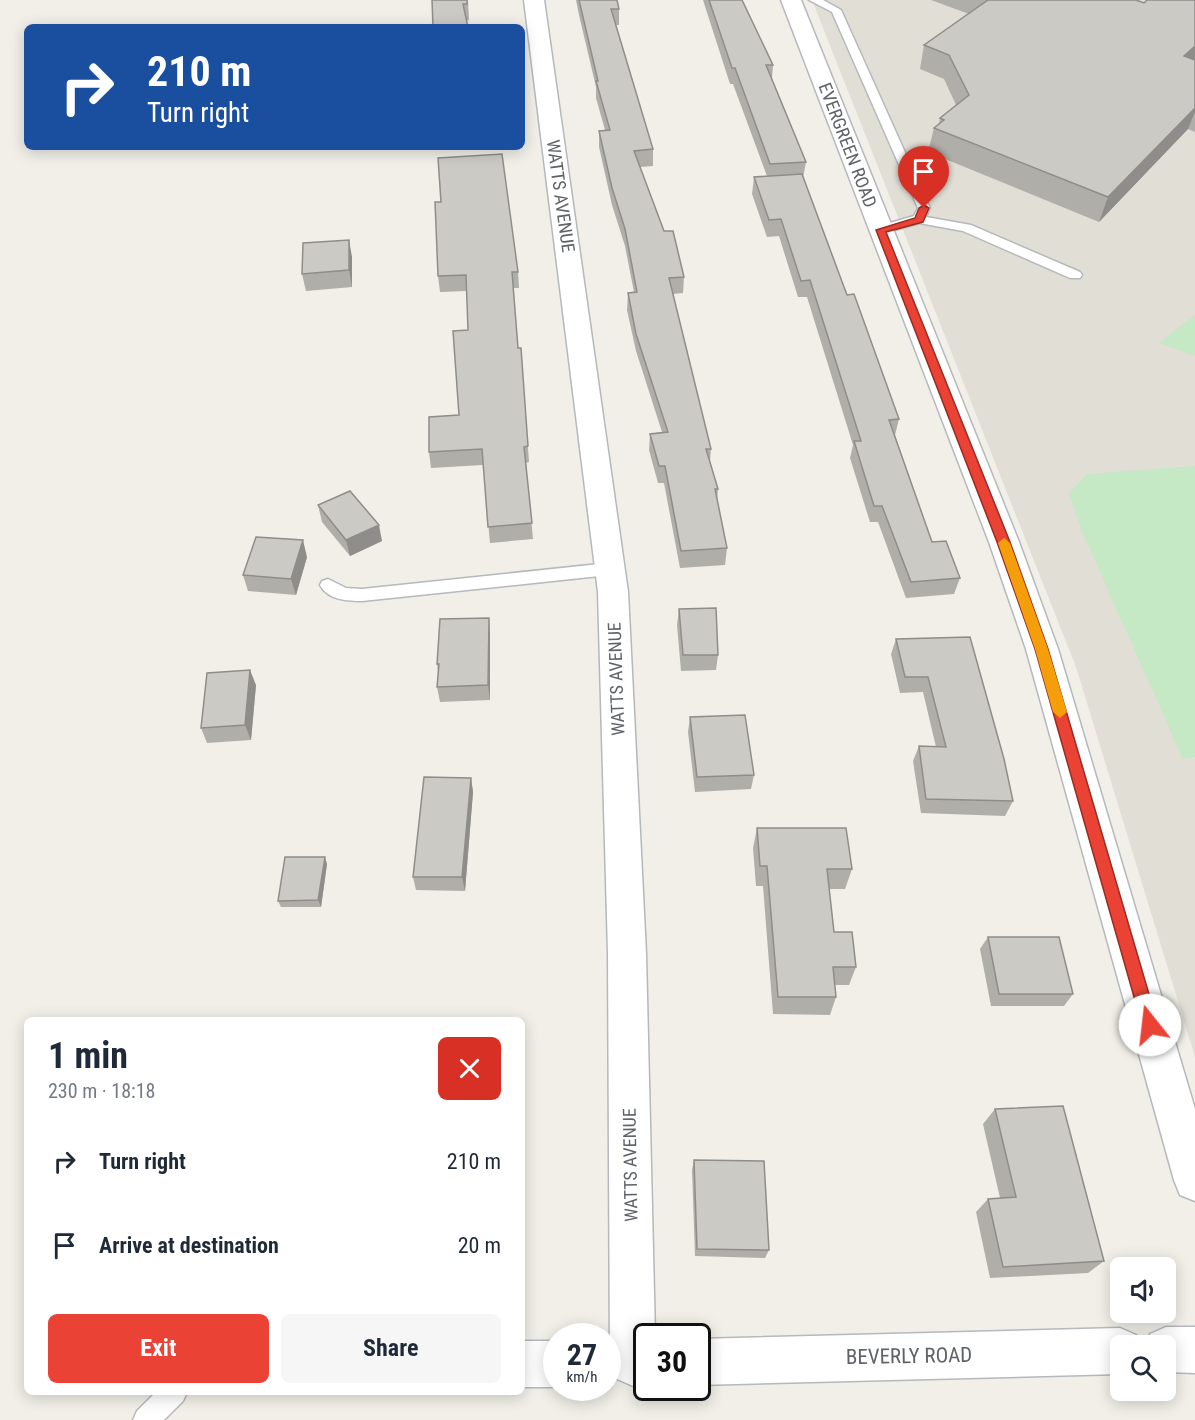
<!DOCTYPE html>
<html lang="en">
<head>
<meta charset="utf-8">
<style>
  :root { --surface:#fff; --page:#f6f6f7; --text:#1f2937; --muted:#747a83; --accent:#ea4335 }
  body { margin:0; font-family:"Roboto Condensed",sans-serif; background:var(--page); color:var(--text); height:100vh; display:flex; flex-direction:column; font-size:22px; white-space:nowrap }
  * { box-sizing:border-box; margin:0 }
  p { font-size:20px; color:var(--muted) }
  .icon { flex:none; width:33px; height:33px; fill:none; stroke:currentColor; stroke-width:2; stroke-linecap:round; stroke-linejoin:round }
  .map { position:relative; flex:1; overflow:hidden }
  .sheet { position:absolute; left:24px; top:1017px; width:501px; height:378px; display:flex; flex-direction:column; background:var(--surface); border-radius:9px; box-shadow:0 3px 15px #0003 }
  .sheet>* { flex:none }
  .top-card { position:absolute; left:24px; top:24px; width:501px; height:126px; border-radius:9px; box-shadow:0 3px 15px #0003; background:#1a4fa0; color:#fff; overflow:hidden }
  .buttons { position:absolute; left:1110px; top:1257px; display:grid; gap:12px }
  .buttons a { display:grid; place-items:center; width:66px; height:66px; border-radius:9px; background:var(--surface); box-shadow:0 3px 15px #0003; font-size:30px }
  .speed { position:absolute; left:543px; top:1323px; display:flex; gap:12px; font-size:30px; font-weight:700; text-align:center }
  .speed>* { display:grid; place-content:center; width:78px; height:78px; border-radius:50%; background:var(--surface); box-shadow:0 3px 15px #0003; line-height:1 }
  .speed small { font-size:15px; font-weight:400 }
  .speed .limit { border:3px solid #111; border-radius:9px; background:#fff; color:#111 }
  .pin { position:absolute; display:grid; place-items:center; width:51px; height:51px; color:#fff; margin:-62px -26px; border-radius:50% 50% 50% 0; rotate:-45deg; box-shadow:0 0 6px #0007 }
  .pin .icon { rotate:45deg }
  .me { position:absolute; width:66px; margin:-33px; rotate:344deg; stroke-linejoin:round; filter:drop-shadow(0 0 4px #0008) }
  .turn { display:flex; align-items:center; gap:21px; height:126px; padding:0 24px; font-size:27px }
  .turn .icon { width:78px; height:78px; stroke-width:2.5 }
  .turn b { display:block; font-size:42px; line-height:51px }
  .round { display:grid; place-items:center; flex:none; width:63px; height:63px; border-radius:9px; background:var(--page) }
  .headline { display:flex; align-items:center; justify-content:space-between; height:102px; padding:0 24px }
  h1 { font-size:36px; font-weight:700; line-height:45px }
  .cta { display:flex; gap:12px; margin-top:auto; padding:12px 24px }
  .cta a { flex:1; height:69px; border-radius:9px; background:var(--accent); color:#fff; font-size:24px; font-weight:700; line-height:69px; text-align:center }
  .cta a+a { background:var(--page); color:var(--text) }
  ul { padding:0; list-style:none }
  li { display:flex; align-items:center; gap:18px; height:84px; padding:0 24px }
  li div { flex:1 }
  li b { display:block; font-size:22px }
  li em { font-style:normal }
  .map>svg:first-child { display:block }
</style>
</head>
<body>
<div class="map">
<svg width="1195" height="1420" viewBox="0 0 1195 1420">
  <rect width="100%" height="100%" fill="#f1efe8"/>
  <path fill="#e1ded6" d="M 812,0 L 1195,0 L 1195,1057 L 1076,667 Z"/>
  <path fill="#c5e8c5" d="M 1195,315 L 1195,356 L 1159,343 Z
    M 1195,466 L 1195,757 L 1183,759 L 1081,529 L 1069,494 L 1087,474 Z"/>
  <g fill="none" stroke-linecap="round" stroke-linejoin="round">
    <g stroke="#b5b8bc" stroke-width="3">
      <path id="service" d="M 809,0 L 823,0 L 841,10 L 930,208 L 926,217 L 971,225 L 1080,272 L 1082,275 L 1080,278 L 1070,278 L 963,231 L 919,223 L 881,234 L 876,233 L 875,230 L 876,227 L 914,216 L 918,208 L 832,12 Z
        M 609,563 L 615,565 L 617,569 L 615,573 L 609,575 L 362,601 C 347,601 328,600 320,585 L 322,581 L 328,579 L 346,588 L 362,589 Z
        M 156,1392 L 187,1392 L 183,1401 L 164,1420 L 133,1420 L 137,1411 Z"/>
    </g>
    <g stroke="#b5b8bc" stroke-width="3">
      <path id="minor" d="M 524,0 L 544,0 L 628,592 L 646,953 L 655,1336 L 646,1336 L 646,1380 L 633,1386 L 617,1379 L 610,1363 L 608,953 L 598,592 Z
        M 781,0 L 801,0 L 1019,542 L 1058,649 L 1195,1109 L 1195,1201 L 1180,1195 L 1174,1180 L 1026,649 L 989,542 Z
        M 1166,1327 L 1195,1327 L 1195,1373 L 1166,1372 L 1166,1346 L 1145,1346 L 1150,1334 Z
        M 1120,1328 L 1136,1335 L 1140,1346 L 1120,1346 L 1120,1374 L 698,1385 L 698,1339 Z
        M 522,1341 L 556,1341 L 556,1387 L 522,1387 Z"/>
    </g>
    <use href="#service" fill="#fff" fill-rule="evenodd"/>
    <use href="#minor" fill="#fff" fill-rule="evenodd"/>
  </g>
  <path fill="#afaea9" d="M 468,0 L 469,20 L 433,27 Z
    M 576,0 L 617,0 L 619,9 L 619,25 L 616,25 L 653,149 L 653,166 L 640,167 L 664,231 L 684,277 L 683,293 L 673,294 L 711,449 L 710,461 L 718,489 L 717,501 L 727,548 L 725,565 L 680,568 L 664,483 L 658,483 L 649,450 L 650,434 L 662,432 L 636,351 L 627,310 L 628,293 L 634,292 L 625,246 L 612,205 L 599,147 L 599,131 L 605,130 L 596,98 L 596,87 L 579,15 Z
    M 703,0 L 742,0 L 773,65 L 772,79 L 806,162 L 803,178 L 847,295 L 899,419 L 895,435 L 932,542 L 960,578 L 954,594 L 906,598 L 878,522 L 870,522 L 850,458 L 853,445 L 807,297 L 798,297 L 779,236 L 767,237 L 752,194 L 754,177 L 767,176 L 733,84 L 730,84 Z
    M 931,0 L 1136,0 L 1144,3 L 1195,0 L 1195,132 L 1188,129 L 1099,222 L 928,152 L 934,128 L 939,124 L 940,118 L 956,105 L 944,79 L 920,69 L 924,45 L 969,14 Z
    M 441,202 L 518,272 L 519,288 L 513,288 L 518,348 L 521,348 L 529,462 L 526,463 L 533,539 L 490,543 L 483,465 L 431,468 L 429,452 L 459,415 L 468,330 L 467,291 L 440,292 L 438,276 Z
    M 352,257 L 352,287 L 306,291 L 302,274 Z
    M 318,505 L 382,541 L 350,556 L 322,522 Z
    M 307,557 L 296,595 L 248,591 L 243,575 Z
    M 679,609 L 718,655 L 716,670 L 681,671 L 677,625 Z
    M 489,618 L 490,634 L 490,700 L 440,702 L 437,687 L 438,672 L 437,664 Z
    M 970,637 L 1013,801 L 1005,816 L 921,813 L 913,761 L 919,746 L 936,747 L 923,692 L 900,693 L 891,654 L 896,639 Z
    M 256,685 L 251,740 L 207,743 L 201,728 Z
    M 690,717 L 754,775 L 751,789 L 695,792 L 688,732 Z
    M 471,778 L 473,792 L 465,891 L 416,890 L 413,877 Z
    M 757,828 L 852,869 L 845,889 L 829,889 L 834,932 L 856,967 L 849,985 L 835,985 L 836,997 L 830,1015 L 773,1014 L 763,886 L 756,886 L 753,848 Z
    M 327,864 L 321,907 L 281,907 L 278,901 Z
    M 988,937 L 1073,994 L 1064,1006 L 991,1006 L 980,949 Z
    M 995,1109 L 1104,1261 L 1088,1273 L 990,1278 L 976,1212 L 988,1199 L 1000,1198 L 983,1124 Z
    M 694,1160 L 769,1250 L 765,1258 L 695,1256 L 692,1170 Z"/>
  <path fill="#8f8d8a" d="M 1195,46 L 1195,61 L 1184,56 Z
    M 1195,108 L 1195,112 L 1188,129 L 1099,222 L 1108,197 Z
    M 349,240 L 352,257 L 352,287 L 349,270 Z
    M 379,525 L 382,541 L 350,556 L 346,540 Z
    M 303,540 L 307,557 L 296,595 L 291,579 Z
    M 489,618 L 490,634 L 490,700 L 488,685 Z
    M 250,670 L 256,685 L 251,740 L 245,725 Z
    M 471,778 L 473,792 L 465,891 L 462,877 Z
    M 325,857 L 327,864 L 321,907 L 318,900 Z"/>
  <path fill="#cccac5" stroke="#8f8d8a" stroke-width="1.5" d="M 432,0 L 467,0 L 467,4 L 463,4 L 468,27 L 433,27 Z
    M 579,0 L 617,0 L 619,9 L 611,9 L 653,149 L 634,151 L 664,231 L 673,231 L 684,277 L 669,278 L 711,449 L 706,449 L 718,489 L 715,489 L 727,548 L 681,551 L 665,466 L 659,466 L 650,434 L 668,432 L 636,334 L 628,293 L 637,292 L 625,229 L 612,188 L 599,131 L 610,130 L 596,81 L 598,81 Z
    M 709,0 L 742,0 L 773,65 L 766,65 L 806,162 L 770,164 L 735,68 L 732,68 Z
    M 988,0 L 1136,0 L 1144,3 L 1147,0 L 1195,0 L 1195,46 L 1184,56 L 1195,60 L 1195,108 L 1108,197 L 934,128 L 944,120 L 940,118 L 969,95 L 949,55 L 924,45 Z
    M 502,154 L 518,272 L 512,272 L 518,348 L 521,348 L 528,446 L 524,447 L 532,523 L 488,527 L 482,449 L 429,452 L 429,417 L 459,415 L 453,331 L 468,330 L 466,275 L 438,276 L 435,202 L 441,202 L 438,158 Z
    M 802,174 L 847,295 L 854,294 L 899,419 L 889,420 L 932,542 L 946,541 L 960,578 L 911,582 L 882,506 L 874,506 L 854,441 L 861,441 L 810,280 L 801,281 L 781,219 L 769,220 L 754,177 Z
    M 349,240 L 349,270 L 302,274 L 303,243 Z
    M 350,491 L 379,525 L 346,540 L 318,505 Z
    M 256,537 L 303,540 L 291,579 L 243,575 Z
    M 716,608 L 718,655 L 683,655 L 679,609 Z
    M 489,618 L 488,685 L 437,687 L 439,664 L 437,664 L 440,619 Z
    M 970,637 L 1004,759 L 1013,801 L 926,799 L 919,746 L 946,747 L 928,677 L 905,677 L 896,639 Z
    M 250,670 L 245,725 L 201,728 L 207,673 Z
    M 745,715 L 754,775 L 697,777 L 690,717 Z
    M 424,777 L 471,778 L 462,877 L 413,877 Z
    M 757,828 L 846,828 L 852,869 L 827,869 L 834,932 L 852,932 L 856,967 L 833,967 L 836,997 L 778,997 L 767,866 L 760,866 Z
    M 285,857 L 325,857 L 318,900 L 278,901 Z
    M 988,937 L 1059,937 L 1073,994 L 999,994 Z
    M 1063,1106 L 1104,1261 L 1003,1267 L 988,1199 L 1016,1197 L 995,1109 Z
    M 694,1160 L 764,1161 L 769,1250 L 697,1249 Z"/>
  <path fill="#ea4335" stroke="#982c22" stroke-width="1.5" d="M 924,205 L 929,208 L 923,222 L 886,232 L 1010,542 L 1048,649 L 1158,1025 L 1156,1030 L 1150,1033 L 1144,1030 L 1142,1025 L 1035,649 L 997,542 L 876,230 L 915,218 L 919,208 Z"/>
  <path fill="#f59e0b" d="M 1004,538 L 1010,543 L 1048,649 L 1067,712 L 1060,718 L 1053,712 L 1035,649 L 998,543 Z"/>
  <g text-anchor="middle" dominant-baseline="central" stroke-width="6" stroke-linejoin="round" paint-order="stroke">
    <g font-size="18" fill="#5f6368" stroke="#fff">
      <text transform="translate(848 145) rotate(69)">EVERGREEN ROAD</text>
      <text transform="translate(561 196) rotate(82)">WATTS AVENUE</text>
      <text transform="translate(616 679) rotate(-92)">WATTS AVENUE</text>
      <text transform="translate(630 1165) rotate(-91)">WATTS AVENUE</text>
    </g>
    <g font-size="21" fill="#5f6368" stroke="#fff">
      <text transform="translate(909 1356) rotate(-1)">BEVERLY ROAD</text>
    </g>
  </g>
</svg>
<div class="buttons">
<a><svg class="icon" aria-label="sound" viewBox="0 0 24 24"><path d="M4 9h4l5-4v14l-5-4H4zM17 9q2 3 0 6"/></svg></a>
<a><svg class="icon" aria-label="search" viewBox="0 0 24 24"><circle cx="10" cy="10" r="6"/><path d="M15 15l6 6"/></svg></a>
</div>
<div class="speed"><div>27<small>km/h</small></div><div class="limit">30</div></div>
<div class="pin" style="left:924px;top:208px;background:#d93025"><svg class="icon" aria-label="arrive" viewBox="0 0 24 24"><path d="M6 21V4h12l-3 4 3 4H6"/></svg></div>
<svg class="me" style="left:1150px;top:1025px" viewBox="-20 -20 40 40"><circle r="19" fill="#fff"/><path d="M0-13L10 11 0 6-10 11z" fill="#ea4335"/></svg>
<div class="top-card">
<div class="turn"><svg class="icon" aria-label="right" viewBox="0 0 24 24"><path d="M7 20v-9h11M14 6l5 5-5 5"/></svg><div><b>210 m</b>Turn right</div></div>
</div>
<section class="sheet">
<div class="headline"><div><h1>1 min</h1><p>230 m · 18:18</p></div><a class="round" style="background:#d93025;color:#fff"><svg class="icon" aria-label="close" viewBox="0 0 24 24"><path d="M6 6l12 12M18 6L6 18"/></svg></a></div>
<ul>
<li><svg class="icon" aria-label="right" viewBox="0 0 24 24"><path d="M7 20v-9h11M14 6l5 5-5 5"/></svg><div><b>Turn right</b></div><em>210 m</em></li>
<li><svg class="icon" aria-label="arrive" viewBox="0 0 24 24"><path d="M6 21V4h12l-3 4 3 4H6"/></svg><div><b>Arrive at destination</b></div><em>20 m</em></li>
</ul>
<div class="cta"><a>Exit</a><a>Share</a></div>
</section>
</div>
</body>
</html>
